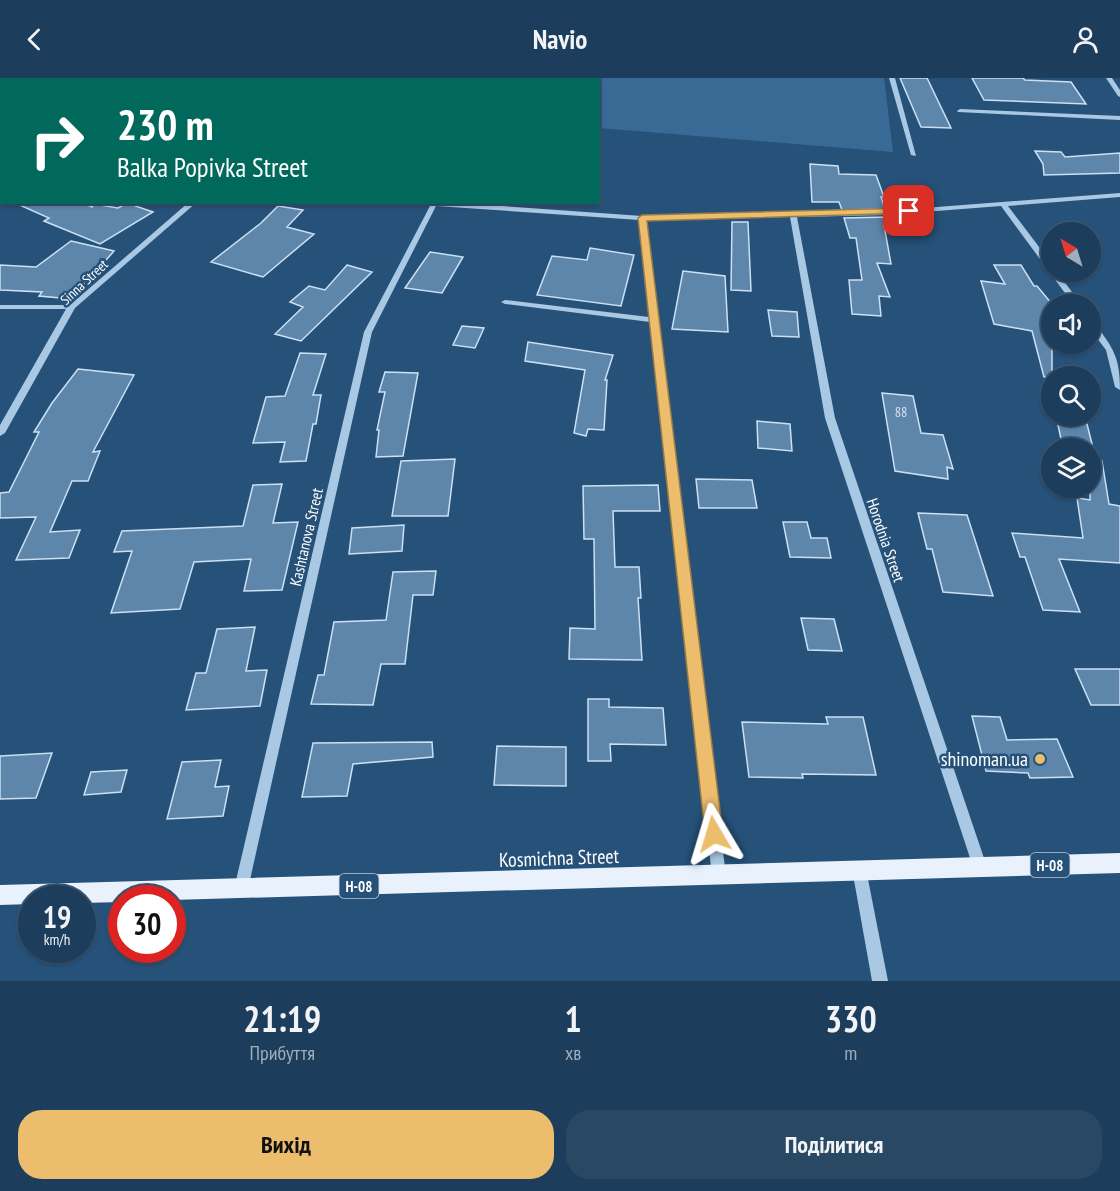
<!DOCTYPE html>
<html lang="uk">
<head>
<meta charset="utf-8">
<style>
  :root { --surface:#1c3d5b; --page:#294864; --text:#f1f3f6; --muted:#a0aebb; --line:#3a5671; --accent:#ecbd6d }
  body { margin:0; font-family:"PT Sans Narrow",sans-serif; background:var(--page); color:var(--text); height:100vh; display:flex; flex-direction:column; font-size:22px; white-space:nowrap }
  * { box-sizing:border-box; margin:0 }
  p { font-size:20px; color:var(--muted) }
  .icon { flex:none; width:33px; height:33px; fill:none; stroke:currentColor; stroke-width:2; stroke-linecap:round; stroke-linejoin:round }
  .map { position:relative; height:903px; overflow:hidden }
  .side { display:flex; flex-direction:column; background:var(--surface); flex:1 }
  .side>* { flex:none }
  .hud { position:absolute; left:0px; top:0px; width:600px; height:126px; box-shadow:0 2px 4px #0004,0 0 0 2px var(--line); background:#00695c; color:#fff; overflow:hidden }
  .needle { width:39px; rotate:322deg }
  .fabs { position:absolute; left:1041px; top:144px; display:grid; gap:12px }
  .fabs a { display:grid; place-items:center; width:60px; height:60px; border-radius:50%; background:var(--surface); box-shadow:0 2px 4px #0004,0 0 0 2px var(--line); font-size:30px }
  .speed { position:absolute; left:18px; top:807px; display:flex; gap:12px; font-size:30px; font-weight:700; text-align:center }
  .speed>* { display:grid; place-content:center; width:78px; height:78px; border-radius:50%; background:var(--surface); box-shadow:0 2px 4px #0004,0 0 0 2px var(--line); line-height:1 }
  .speed small { font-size:15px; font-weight:400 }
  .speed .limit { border:9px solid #d22; background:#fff; color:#111 }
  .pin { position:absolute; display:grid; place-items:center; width:51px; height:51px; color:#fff; margin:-26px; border-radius:12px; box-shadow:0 3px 9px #0006 }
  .me { position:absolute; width:66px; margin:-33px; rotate:353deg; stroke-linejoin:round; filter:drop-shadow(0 0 4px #0008) }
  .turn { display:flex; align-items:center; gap:21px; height:126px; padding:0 18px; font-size:27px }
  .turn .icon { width:78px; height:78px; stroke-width:2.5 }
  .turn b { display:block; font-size:42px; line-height:51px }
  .eta { display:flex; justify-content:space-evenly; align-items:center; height:102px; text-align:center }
  .eta b { font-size:36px; font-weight:700; line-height:42px }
  .action { display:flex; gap:12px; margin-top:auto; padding:12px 18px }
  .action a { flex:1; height:69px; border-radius:24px; background:var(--accent); color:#111; font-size:24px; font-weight:700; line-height:69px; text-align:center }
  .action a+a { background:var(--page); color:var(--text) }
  header { display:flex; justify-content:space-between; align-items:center; height:78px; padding:0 18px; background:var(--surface); font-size:27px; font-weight:700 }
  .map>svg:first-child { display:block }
</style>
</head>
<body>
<header><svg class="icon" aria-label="back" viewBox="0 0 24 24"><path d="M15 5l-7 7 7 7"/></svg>Navio<svg class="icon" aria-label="person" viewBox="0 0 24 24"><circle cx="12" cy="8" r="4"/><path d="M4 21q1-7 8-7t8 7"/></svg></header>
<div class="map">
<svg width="1120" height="903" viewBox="0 0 1120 903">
  <rect width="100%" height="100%" fill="#265179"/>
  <path fill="#396a96" d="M 298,0 L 884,0 L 893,74 L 599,50 L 598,2 L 296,1 Z"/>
  <path fill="#5e86ab" stroke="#cbe0f3" stroke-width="1.5" d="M 900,0 L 927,0 L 951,50 L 921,49 Z
    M 972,0 L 1023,0 L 1025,2 L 1071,4 L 1086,26 L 984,22 Z
    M 1035,73 L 1061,74 L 1065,79 L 1120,75 L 1120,95 L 1044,97 L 1043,86 Z
    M 810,86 L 838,88 L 839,96 L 876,97 L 884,119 L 881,119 L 885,131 L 842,132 L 839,124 L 812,124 Z
    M 13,124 L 68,124 L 74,127 L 81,124 L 92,129 L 94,126 L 118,130 L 127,125 L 153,134 L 100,166 L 44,143 L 49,140 Z
    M 278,128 L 303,132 L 287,149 L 314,156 L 263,199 L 211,184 L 261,145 Z
    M 888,139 L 892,147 L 884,147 L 891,186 L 877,185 L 890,219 L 879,218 L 881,238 L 852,236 L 849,202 L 862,202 L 856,160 L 850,160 L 844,140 Z
    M 732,144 L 748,144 L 751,213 L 731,212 Z
    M 71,163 L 114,173 L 72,221 L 39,218 L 42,214 L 0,212 L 0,187 L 36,189 Z
    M 590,170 L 634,177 L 621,228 L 537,217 L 552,178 L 587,182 Z
    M 430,174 L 463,179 L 442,215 L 405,210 Z
    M 347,187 L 372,194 L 301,263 L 275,256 L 303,229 L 290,224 L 309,208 L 325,212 Z
    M 994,187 L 1021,187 L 1034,208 L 1037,208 L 1052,226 L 1052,299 L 1044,299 L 1032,253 L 994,246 L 981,203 L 1005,206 Z
    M 683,193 L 725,198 L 728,254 L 672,251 Z
    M 768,232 L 797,234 L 799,259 L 772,258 Z
    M 462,248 L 484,250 L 475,270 L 453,267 Z
    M 528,264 L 613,277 L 605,302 L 607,302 L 604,352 L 588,351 L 586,358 L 574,355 L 585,292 L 525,283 Z
    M 300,275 L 326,276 L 313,317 L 321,317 L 316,346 L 313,346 L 306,383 L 280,384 L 285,364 L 253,365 L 266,319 L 285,318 Z
    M 78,291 L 134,297 L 93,374 L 100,373 L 88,403 L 72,403 L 50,454 L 80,452 L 69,480 L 16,482 L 36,439 L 0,440 L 0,415 L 9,414 L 39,354 L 34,354 L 52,325 Z
    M 385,294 L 418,295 L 403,378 L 376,379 L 379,352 L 377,352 L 385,314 L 379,314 Z
    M 882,315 L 913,318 L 921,355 L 943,357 L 953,391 L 947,389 L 948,401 L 895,393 Z
    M 1056,338 L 1085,338 L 1093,370 L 1063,370 Z
    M 757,343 L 790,346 L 792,373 L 758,370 Z
    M 455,381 L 448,438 L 392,438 L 401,383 Z
    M 1102,383 L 1109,426 L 1120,428 L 1120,485 L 1059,481 L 1080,534 L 1043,532 L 1025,479 L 1020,479 L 1012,455 L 1083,460 L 1077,420 L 1090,422 L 1090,384 Z
    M 696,401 L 752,402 L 757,430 L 699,430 Z
    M 282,406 L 273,445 L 298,444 L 282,512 L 244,513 L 251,481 L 194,484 L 180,531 L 111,535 L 132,473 L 114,474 L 122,453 L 243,448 L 253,407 Z
    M 658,407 L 660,433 L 613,433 L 615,489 L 639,489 L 641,520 L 638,520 L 642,582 L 569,581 L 570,550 L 595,551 L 594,461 L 584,461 L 583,408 Z
    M 918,435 L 967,437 L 993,518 L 943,514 L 932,471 L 927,471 Z
    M 783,444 L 807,444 L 811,460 L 827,460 L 831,480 L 790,479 Z
    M 404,447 L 402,473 L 349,476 L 352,450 Z
    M 436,493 L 433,517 L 413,517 L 405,586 L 381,586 L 373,627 L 311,626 L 318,597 L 324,597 L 334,544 L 386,542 L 393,494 Z
    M 801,540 L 834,541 L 842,573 L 808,572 Z
    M 255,549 L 246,593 L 267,592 L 260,628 L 186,632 L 196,595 L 206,595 L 217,551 Z
    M 1075,591 L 1120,591 L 1120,627 L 1091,627 Z
    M 588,621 L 609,621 L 609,629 L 663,630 L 666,667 L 610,666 L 611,683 L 588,683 Z
    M 972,638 L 1000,639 L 1007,662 L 1057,661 L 1073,699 L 1030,700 L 1028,695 L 986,693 Z
    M 826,639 L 863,639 L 876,697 L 802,696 L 803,700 L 749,699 L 742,644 L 828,646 Z
    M 432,664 L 433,679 L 353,686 L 347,718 L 302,719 L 313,665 Z
    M 497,668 L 566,669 L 566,708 L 494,707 Z
    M 52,675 L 36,720 L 0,721 L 0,678 Z
    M 221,682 L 215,709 L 229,708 L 223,738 L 167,741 L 182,684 Z
    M 127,692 L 121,714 L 84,717 L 91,694 Z"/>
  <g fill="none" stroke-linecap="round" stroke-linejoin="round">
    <path fill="#a8c8e3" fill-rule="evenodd" d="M 127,0 L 133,0 L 125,2 Z
      M 889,0 L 895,0 L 916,78 L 911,77 Z
      M 1106,0 L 1112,0 L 1120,12 L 1120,19 L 1118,18 Z
      M 960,31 L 1120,38 L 1120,42 L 958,34 L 957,33 Z
      M 0,64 L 2,64 L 2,69 L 0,68 Z
      M 1120,115 L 1120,119 L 1008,128 L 1052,186 L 1052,194 L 1057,194 L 1081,226 L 1073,226 L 1001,128 L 885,137 L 797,139 L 835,340 L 987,789 L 985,794 L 980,796 L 975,794 L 973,789 L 825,340 L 790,139 L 646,142 L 726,798 L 724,803 L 719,805 L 714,803 L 712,798 L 650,244 L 505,226 L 501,224 L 505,222 L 649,239 L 639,142 L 436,128 L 372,254 L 248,811 L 246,816 L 241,818 L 236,816 L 234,811 L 364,254 L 430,128 L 405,124 L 447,124 L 642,138 L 885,133 Z
      M 189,124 L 197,124 L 75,230 L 5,355 L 0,358 L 0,347 L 66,231 L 0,231 L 0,227 L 70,227 Z
      M 1090,243 L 1093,243 C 1113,270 1120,278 1120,312 L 1115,309 L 1106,272 L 1090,251 Z
      M 859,784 L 864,786 L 866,791 L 888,903 L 872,903 L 852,791 L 854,786 Z"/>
    <path fill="#e8f1fc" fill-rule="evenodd" d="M 1120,775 L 1120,795 L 172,822 L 122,820 L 122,824 L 82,825 L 82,820 L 32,820 L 32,826 L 0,827 L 0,807 Z"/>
  </g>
  <path fill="#ecbd6d" stroke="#997b47" stroke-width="1.5" d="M 909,130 L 913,133 L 912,135 L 647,143 L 723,756 L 720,762 L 714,765 L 708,762 L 705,756 L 638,140 L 642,137 Z"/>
  <circle fill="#ecbd6d" stroke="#265179" stroke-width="2" cx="1040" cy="681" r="6"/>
  <g text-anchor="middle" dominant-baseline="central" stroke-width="5" stroke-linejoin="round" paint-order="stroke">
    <g font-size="14" fill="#fff" stroke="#265179">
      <text transform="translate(84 204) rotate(-43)">Sinna Street</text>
    </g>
    <g font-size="14" fill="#d7e1ea">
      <text x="901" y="334">88</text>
    </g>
    <g fill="#265179" stroke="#becbd7" stroke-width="1.5">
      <rect x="1030.5" y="775" width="39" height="24" rx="4.5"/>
      <rect x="339.5" y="796" width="39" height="24" rx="4.5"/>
    </g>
    <g font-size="15" font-weight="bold" fill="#fff">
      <text x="1050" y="787">Н-08</text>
      <text x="359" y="808">Н-08</text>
    </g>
    <g font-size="16" fill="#fff" stroke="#265179">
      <text transform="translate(306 459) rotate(-77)">Kashtanova Street</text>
      <text transform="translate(886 462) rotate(71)">Horodnia Street</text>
    </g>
    <g font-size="20" fill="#fff" stroke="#265179" text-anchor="end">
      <text x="1028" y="681">shinoman.ua</text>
    </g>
    <g font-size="20" fill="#fff" stroke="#265179">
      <text transform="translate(559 780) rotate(-2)">Kosmichna Street</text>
    </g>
  </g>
</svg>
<div class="fabs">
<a><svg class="needle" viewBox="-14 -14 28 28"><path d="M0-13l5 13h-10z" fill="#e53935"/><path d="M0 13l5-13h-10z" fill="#a0aebb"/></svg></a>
<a><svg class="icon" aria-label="sound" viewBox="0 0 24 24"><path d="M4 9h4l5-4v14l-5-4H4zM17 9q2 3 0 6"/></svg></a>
<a><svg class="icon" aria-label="search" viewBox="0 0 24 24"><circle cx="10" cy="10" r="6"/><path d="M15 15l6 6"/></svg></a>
<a><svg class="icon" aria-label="layers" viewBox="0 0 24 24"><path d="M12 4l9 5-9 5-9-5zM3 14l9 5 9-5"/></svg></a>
</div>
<div class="speed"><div>19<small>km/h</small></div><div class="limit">30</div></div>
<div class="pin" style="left:909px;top:133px;background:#d93025"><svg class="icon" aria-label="arrive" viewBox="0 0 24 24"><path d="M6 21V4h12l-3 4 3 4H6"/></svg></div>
<svg class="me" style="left:714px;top:756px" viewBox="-20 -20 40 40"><path d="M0-17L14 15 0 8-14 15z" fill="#ecbd6d" stroke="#fff" stroke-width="4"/></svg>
<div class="hud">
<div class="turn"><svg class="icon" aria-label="right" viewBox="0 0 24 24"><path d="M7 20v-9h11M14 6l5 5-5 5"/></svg><div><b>230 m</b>Balka Popivka Street</div></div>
</div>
</div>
<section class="side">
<div class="eta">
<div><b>21:19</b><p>Прибуття</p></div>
<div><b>1</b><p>хв</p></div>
<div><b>330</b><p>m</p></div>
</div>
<div class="action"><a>Вихід</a><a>Поділитися</a></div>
</section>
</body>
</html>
